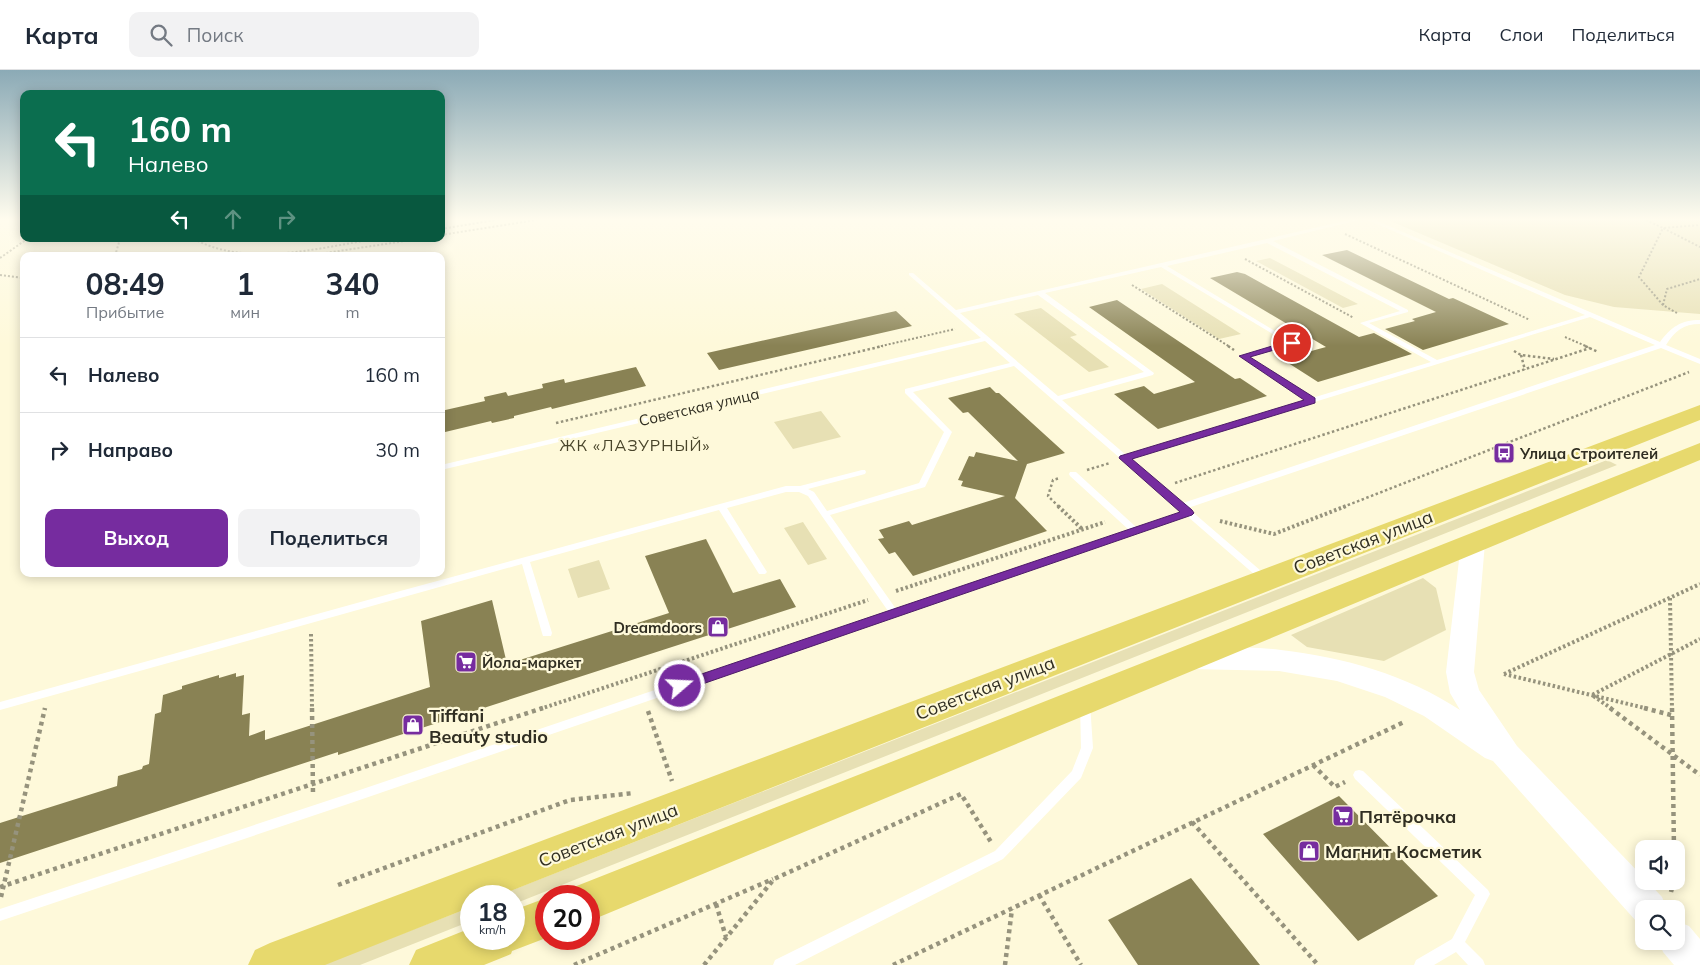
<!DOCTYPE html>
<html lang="ru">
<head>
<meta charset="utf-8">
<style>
  :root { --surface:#fff; --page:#f2f2f3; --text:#1f2937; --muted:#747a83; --line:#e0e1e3; --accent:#762c9f }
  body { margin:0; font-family:Mulish,sans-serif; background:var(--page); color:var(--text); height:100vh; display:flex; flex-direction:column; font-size:19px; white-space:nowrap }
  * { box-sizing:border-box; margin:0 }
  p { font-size:16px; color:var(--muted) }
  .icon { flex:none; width:28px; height:28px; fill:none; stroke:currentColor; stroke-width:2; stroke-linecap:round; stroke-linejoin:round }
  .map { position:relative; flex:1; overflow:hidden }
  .panel { position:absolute; left:20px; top:182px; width:425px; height:325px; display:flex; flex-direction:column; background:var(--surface); border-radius:10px; box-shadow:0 2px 12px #0003 }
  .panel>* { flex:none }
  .banner { position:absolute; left:20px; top:20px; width:425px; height:152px; border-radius:10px; box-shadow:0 2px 12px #0003; background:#0b6e4f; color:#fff; overflow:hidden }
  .tools { position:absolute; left:1635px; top:770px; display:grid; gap:10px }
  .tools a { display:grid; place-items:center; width:50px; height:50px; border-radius:10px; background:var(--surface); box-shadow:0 2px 12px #0003; font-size:25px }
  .speed { position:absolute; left:460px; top:815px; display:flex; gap:10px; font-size:25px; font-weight:700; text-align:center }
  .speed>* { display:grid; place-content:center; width:65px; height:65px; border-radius:50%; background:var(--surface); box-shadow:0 2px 12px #0003; line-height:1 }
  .speed small { font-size:12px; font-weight:400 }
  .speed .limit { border:8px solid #d22; background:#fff; color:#111 }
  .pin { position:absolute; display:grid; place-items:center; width:42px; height:42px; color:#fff; margin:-21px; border:2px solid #fff; border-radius:50%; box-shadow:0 1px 5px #0007 }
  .me { position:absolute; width:55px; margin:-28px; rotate:71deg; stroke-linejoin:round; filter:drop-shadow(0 0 4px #0008) }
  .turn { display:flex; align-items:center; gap:18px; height:105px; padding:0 25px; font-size:22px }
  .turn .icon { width:65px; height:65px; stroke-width:2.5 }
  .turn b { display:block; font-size:35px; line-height:42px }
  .lanes { display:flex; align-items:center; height:48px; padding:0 25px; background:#0003; justify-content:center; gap:25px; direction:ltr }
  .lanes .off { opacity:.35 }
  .eta { display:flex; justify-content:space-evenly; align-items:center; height:85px; text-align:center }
  .eta b { font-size:30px; font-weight:700; line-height:35px }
  .cta { display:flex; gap:10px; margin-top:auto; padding:10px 25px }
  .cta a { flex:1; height:58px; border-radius:10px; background:var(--accent); color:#fff; font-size:20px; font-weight:700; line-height:58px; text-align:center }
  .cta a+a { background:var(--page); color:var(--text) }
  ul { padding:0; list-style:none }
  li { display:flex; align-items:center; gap:15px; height:75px; padding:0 25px; border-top:1px solid var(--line) }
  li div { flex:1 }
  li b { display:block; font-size:19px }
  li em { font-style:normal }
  header { display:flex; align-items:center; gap:30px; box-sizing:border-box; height:70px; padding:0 25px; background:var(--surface); border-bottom:1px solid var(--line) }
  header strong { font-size:24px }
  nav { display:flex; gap:28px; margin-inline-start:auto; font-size:18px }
  .search { width:350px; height:45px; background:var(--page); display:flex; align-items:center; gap:12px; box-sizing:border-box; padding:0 18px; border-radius:10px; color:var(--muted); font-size:19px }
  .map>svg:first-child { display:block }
</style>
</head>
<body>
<header>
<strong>Карта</strong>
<div class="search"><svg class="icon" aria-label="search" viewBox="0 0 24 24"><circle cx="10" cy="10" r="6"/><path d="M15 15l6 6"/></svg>Поиск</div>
<nav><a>Карта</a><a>Слои</a><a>Поделиться</a></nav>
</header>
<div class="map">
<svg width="1700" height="895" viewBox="0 0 1700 895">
  <rect width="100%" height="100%" fill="#fef9da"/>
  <path fill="#e7e0b4" d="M 1388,150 L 1700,150 L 1700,244 L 1614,237 L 1565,225 Z
    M 1270,188 L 1358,234 L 1343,238 L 1256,191 Z
    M 1162,214 L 1241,264 L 1219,269 L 1141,219 Z
    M 1041,238 L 1077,265 L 1070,267 L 1109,297 L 1089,302 L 1014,244 Z
    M 821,341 L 841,367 L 793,379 L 774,352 Z
    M 1607,390 L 1617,395 L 514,834 L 514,826 L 497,826 Z
    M 803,452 L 827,489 L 808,495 L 784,458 Z
    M 599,490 L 610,519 L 578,528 L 568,499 Z
    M 1423,508 L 1436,518 L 1446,560 L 1384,591 L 1307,577 L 1291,565 Z
    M 471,837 L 471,851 L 360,895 L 322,895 Z"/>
  <path fill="#898254" d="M 1347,180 L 1449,229 L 1453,228 L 1509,254 L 1423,280 L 1385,259 L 1415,251 L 1412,249 L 1436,242 L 1322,185 Z
    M 1237,202 L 1245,204 L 1359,267 L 1374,263 L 1412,284 L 1318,312 L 1282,289 L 1326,277 L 1210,208 Z
    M 1117,230 L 1235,309 L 1240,308 L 1267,326 L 1158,359 L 1114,324 L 1144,316 L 1154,324 L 1195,312 L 1089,237 Z
    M 896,241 L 912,256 L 719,300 L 707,283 Z
    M 636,297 L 646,316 L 552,339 L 551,337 L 514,346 L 514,348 L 492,353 L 491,351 L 441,363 L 441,341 L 485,331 L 484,327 L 506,322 L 508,326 L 543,318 L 542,314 L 564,309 L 565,313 Z
    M 990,317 L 996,323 L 999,323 L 1065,383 L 1027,394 L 1015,428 L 1047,461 L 913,506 L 895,482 L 889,484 L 878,469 L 884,468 L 879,460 L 909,451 L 912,455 L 1005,426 L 961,416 L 963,411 L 958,410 L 969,386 L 974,387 L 976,382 L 1018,391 L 968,342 L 963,343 L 948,328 Z
    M 706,469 L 733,523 L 780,509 L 796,537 L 338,685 L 338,682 L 0,793 L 0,753 L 117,716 L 118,706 L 142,699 L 143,696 L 149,694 L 155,644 L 161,642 L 163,625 L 182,619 L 182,616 L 219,605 L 219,608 L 236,603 L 236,607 L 244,605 L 242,645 L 250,643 L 249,666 L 265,660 L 265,670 L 430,617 L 421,551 L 492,530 L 507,594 L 669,543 L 645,486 Z
    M 1339,726 L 1438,826 L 1358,871 L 1263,764 Z
    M 1191,808 L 1260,895 L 1138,895 L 1108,850 Z"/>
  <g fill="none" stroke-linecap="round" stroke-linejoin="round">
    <path stroke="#96937d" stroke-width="2" stroke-dasharray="2 2" stroke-linecap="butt" d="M 1646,150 L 1663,158 L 1700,155
      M 441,159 L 495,150
      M 1345,164 L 1530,250
      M 441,165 L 536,150
      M 194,169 C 248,198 317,178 375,169
      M 115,186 L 120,169
      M 306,186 L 418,169
      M 0,188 L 27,169
      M 1245,189 L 1354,248
      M 0,205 L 24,208
      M 1132,215 L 1230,277
      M 1663,235 L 1667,219 L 1700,209
      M 1677,243 L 1663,235 L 1639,207 L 1663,158 L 1700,177
      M 1565,267 L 1588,277
      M 877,277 L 955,259"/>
    <path stroke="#96937d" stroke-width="2.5" stroke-dasharray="2.5 2.5" stroke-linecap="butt" d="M 1228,276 L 1234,280
      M 1585,276 L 1598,282
      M 1514,281 L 1521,285 L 1554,289
      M 1521,285 L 1525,300
      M 556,353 L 883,276
      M 1087,400 L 1110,393
      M 1175,413 L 1590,278
      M 1059,437 L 1048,426 L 1053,410 L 1060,408
      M 1343,437 L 1689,302"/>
    <path stroke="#96937d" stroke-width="4" stroke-dasharray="2.5 2.5" stroke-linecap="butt" d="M 1058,436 L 1082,459
      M 1220,451 L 1274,464 L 1346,436
      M 896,521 L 1105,452
      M 1670,528 L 1672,639
      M 311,564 L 312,639
      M 1504,604 L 1700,514
      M 1504,604 L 1649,639
      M 540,639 L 868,530
      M 1612,639 L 1592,625 L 1700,569"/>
    <path stroke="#96937d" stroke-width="4.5" stroke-dasharray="4 4" stroke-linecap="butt" d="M 312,638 L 313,725
      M 1610,638 L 1700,705
      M 1644,638 L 1671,645
      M 1672,638 L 1674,779
      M 648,641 L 672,711
      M 1313,695 L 1335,717 L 1345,712
      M 1192,752 L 1318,895
      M 338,815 L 570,730 L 634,723
      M 0,817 L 543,638
      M 1671,822 L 1674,811
      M 1039,825 L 1081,895
      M 1,827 L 45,638
      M 716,834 L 726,867
      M 574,895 L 773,809
      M 704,895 L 774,809 L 961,724 L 991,772
      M 893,895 L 1404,652
      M 1005,895 L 1012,839"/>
    <path fill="#fff" fill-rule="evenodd" d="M 1349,150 L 1359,150 L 1273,171 L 1408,240 L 1408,242 L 1369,253 L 1437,290 L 1585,245 L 1368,150 L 1375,150 L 1660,272 C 1671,257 1681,250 1700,250 L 1700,254 C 1683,254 1675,261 1666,275 L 1700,289 L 1700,294 L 1661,278 L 1188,438 L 1268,507 L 1270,509 L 1268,511 L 1262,511 L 1187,446 L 348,734 L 0,851 L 0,839 L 348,724 L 888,541 L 808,426 L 799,422 L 786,422 L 727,438 L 767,502 L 765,504 L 759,504 L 719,440 L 530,492 L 552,563 L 551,566 L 543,566 L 542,563 L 522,494 L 0,640 L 0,632 L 393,523 L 786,416 L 800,416 L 862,400 L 865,400 L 866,402 L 865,404 L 808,419 L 814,422 L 827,441 L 919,413 L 944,362 L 905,323 L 905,319 L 1010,293 L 985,271 L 441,400 L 441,395 L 981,268 L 909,205 L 909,203 L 913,203 L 956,240 ZM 1267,173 L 1400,241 L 1360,253 L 1431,292 L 1312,328 L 1249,287 L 1294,274 L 1295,273 L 1167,196 ZM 1161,197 L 1286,272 L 1241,285 L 1240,286 L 1306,330 L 1126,385 L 1062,330 L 1153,305 L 1154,303 L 1045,223 ZM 1038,225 L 1144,302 L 1058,326 L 960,243 ZM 1590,247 L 1655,275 L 1183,433 L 1130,389 ZM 1014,296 L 1182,442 L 1136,457 L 1076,402 L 1070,402 L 1069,404 L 1070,406 L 1129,460 L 896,539 L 830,445 L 925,417 L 926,415 L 952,362 L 913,322 Z
      M 1085,629 L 1089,630 L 1090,633 L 1093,678 L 1081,708 L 1003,789 L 795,895 L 773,895 L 775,890 L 995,781 L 1072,701 L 1081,678 L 1080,633 L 1081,630 Z
      M 1359,700 L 1363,701 L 1488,820 L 1490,824 L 1465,872 L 1483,890 L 1485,895 L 1468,895 L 1456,882 L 1434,895 L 1414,895 L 1416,890 L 1452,869 L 1475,825 L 1355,709 L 1353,705 L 1355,701 Z"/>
    <path fill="#fff" fill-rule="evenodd" d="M 1473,465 L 1482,467 L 1485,473 L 1474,602 L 1479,620 L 1517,676 L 1644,808 L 1644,811 L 1647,811 L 1662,827 L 1667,839 L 1644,839 L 1644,854 L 1636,851 L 1493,691 L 1485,688 L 1424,646 L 1385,627 L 1337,611 L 1279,601 L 1189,599 L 1179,596 L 1175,588 L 1179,580 L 1189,577 C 1219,578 1251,576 1281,580 C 1343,587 1407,605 1460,640 L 1450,623 L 1446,602 L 1461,473 L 1464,467 Z
      M 1676,851 L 1689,856 L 1700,869 L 1700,895 L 1674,895 L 1663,882 L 1659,871 L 1676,871 Z"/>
    <path fill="#e7d96d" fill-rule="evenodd" d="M 1700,335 L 1700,350 L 498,826 L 471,826 L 471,837 L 325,895 L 248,895 L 255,880 L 270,873 Z
      M 1700,373 L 1700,390 L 604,845 L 589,851 L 589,826 L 570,826 L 574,817 Z
      M 546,828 L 546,868 L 512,881 L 511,884 L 484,895 L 409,895 L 416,880 L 471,858 L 471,869 L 514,869 L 514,840 Z"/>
  </g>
  <linearGradient id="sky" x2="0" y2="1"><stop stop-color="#8baab6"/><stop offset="0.54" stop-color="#fffcee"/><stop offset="1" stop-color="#fffcee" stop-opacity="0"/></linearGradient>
  <rect width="1700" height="276" fill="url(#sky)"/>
  <path fill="#762c9f" stroke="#4d1d67" d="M 1292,270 L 1296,273 L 1295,274 L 1250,287 L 1315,328 L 1315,333 L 1132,389 L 1192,440 L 1194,443 L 1192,445 L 685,620 L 680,622 L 675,620 L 673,616 L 675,613 L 1180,442 L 1119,388 L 1120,386 L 1304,330 L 1239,286 Z"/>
  <defs>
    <g id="bus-square" transform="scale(1.125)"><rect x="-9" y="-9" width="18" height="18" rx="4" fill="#762c9f" stroke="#fef9da"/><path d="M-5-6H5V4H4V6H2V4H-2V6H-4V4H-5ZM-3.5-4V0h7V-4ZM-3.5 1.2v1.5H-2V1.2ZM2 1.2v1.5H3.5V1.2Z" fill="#fff"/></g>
    <g id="shop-square" transform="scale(1.125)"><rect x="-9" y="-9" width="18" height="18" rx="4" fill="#762c9f" stroke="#fef9da"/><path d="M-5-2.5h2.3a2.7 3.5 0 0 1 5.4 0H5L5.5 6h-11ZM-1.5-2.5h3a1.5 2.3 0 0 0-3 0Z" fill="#fff"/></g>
    <g id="supermarket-square" transform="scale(1.125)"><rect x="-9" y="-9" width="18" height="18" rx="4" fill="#762c9f" stroke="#fef9da"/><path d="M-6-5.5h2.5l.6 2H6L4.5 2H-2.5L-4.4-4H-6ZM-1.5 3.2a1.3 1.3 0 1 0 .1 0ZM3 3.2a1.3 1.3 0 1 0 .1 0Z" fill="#fff"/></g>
  </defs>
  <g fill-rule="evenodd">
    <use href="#bus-square" x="1504" y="383"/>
    <use href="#shop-square" x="718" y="557"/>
    <use href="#supermarket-square" x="466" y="592"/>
    <use href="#shop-square" x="413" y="655"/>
    <use href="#supermarket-square" x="1343" y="746"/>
    <use href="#shop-square" x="1309" y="781"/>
  </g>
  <g text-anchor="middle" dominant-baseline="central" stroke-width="4.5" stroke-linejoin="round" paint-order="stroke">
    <g font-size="15" fill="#302e22" stroke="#fef9da">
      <text transform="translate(699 337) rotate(-13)">Советская улица</text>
    </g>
    <g font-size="15" font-weight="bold" fill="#302e22" stroke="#fef9da" text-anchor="start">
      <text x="1520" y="383">Улица Строителей</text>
      <text x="702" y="557" text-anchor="end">Dreamdoors</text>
      <text x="482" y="592">Йола-маркет</text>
    </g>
    <g font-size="16" letter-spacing="1" fill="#49452b" stroke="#fef9da">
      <text x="635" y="375">ЖК «ЛАЗУРНЫЙ»</text>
    </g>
    <g font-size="18" fill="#302e22" stroke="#fef9da">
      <text transform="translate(1363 472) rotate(-21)">Советская улица</text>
      <text transform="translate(985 618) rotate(-21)">Советская улица</text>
      <text transform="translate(608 765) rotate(-21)">Советская улица</text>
    </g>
    <g font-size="18" font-weight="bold" fill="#302e22" stroke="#fef9da" text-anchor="start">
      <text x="429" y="645">Tiffani<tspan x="429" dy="21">Beauty studio</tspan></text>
      <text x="1359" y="746">Пятёрочка</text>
      <text x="1325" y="781">Магнит Косметик</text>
    </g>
  </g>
</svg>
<div class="tools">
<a><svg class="icon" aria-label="sound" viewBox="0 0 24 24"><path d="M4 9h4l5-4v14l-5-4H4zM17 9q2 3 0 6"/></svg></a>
<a><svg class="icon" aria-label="search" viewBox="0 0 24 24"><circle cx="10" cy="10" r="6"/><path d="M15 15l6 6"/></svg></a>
</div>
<div class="speed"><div>18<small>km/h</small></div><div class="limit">20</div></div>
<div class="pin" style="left:1292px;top:273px;background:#d93025"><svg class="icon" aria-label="arrive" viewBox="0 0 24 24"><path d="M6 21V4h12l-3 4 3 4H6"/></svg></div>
<svg class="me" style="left:680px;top:616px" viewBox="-20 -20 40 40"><circle r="17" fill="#762c9f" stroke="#fff" stroke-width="3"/><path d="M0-11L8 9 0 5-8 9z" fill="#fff"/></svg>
<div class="banner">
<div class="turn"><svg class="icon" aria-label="left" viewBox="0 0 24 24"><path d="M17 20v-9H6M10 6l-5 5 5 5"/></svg><div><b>160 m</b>Налево</div></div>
<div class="lanes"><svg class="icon" aria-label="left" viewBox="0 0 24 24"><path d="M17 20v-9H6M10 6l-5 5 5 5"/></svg><svg class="icon off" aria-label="ahead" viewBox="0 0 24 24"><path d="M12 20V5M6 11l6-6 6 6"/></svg><svg class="icon off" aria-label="right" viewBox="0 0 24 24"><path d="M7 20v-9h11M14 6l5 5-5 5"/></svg></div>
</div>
<section class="panel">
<div class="eta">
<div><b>08:49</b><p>Прибытие</p></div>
<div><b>1</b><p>мин</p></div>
<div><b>340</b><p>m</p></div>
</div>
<ul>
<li><svg class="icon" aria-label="left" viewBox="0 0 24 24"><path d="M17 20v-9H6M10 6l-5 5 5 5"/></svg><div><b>Налево</b></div><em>160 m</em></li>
<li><svg class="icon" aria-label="right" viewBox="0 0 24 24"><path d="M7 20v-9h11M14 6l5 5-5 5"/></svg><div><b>Направо</b></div><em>30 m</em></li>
</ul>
<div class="cta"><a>Выход</a><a>Поделиться</a></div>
</section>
</div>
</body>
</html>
